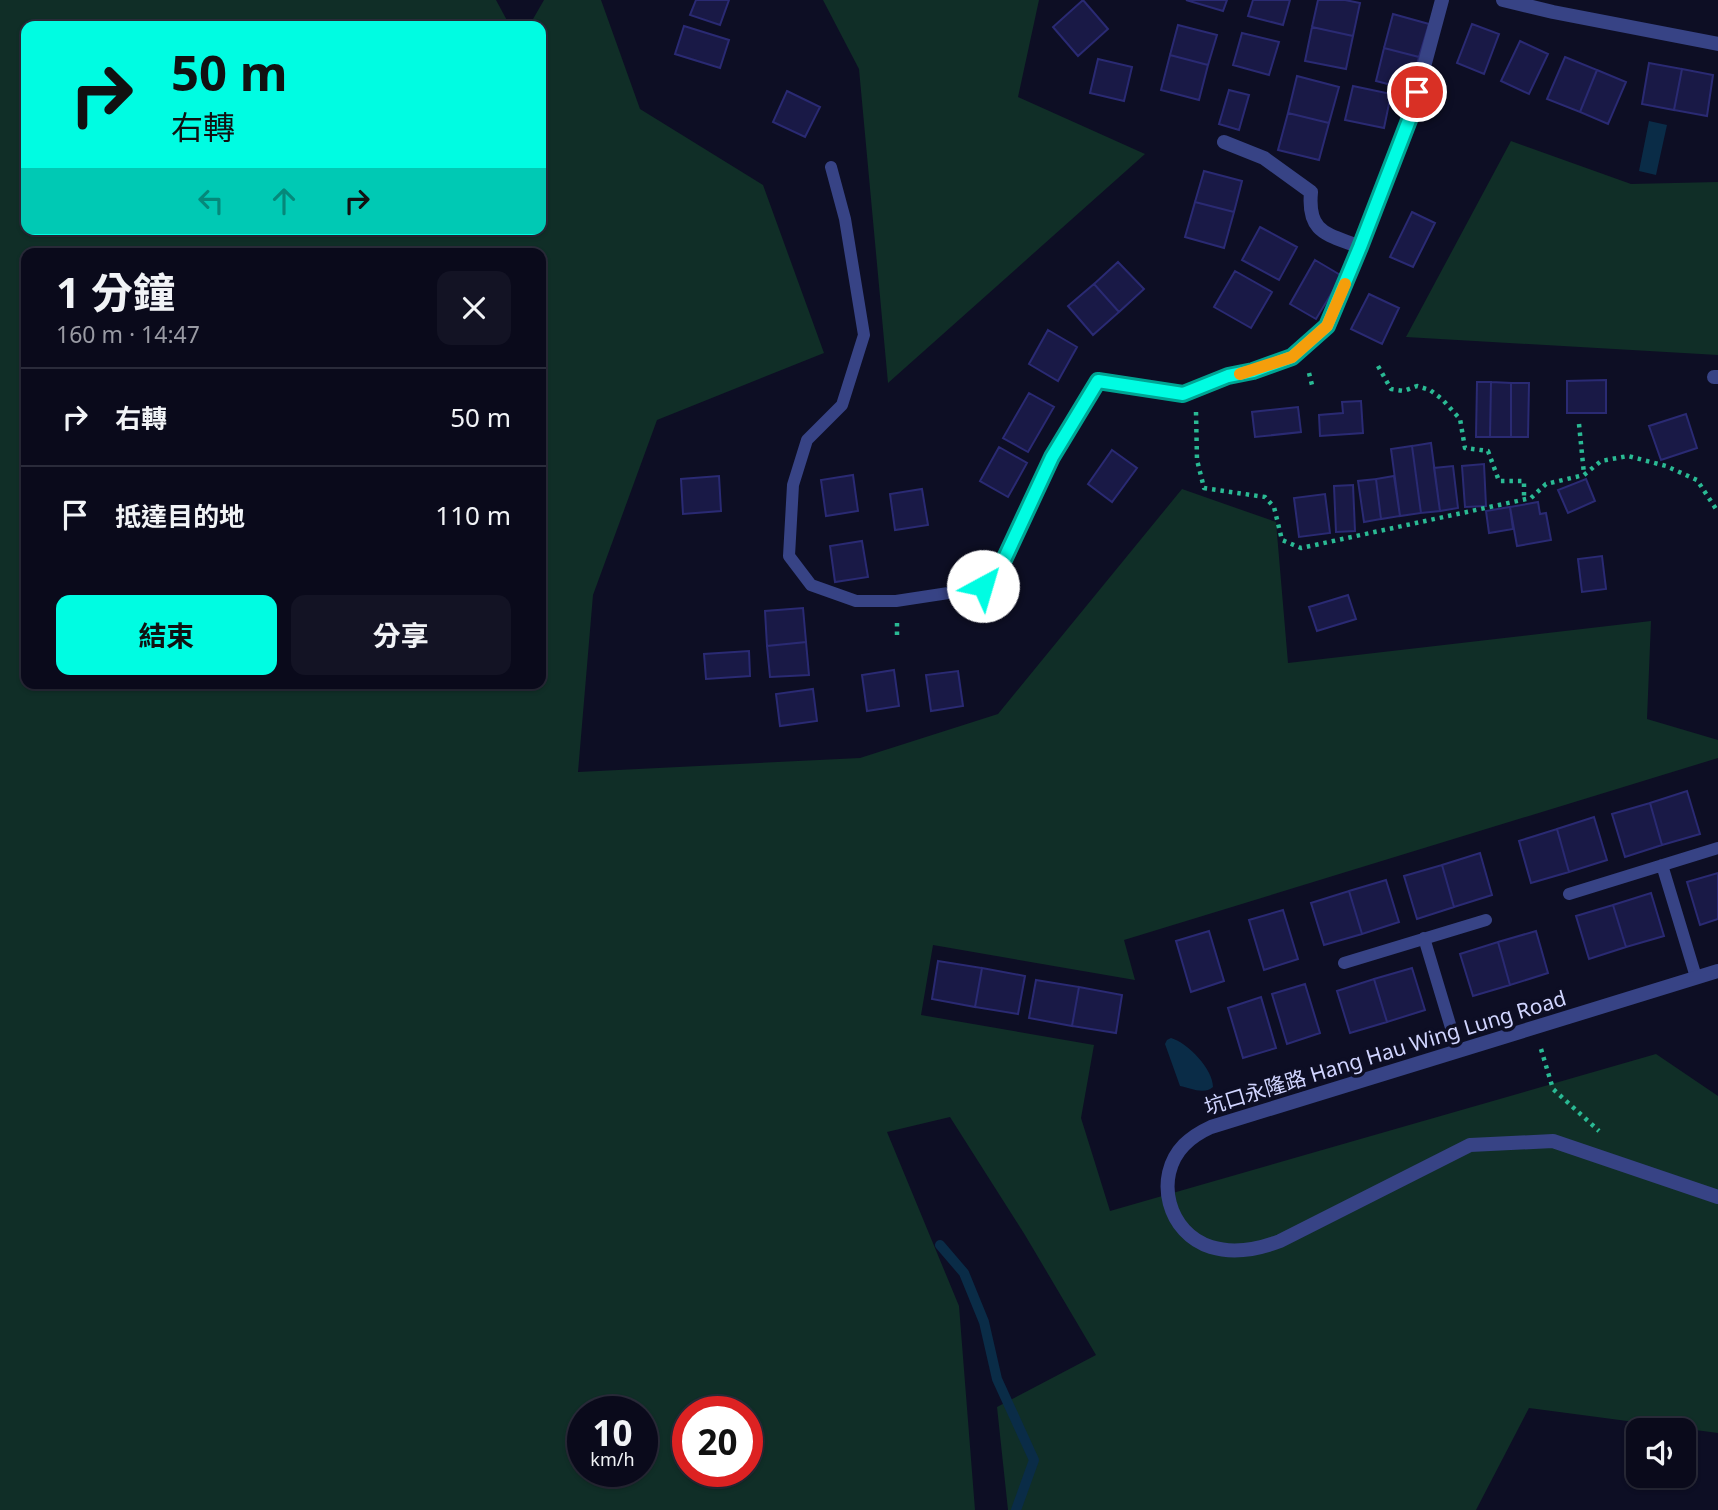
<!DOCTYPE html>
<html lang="zh-TW">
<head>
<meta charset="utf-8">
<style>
  :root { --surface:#0a0a1b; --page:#131324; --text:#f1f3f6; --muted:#999aa3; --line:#2a2b3a; --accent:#00fce2 }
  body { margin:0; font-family:"Noto Sans","Noto Sans TC",sans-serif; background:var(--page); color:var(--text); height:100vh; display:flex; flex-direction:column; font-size:26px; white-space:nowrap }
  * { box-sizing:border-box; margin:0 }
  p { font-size:23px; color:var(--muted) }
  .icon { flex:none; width:38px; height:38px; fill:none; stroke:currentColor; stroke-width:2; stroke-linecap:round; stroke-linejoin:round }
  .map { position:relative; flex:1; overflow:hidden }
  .panel { position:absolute; left:21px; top:248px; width:525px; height:441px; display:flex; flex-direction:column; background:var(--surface); border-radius:14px; box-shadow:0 2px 5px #0004,0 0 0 2px var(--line) }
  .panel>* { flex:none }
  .guide { position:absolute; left:21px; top:21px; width:525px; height:214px; border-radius:14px; box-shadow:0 2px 5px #0004,0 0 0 2px var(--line); background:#00fce2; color:#111; overflow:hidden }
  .fabs { position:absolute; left:1626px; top:1418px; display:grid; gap:14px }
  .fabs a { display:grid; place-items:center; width:70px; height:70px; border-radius:14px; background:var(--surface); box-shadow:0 2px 5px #0004,0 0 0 2px var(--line); font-size:35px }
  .speed { position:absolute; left:567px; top:1396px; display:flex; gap:14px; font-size:35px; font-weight:700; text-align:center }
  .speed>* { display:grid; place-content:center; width:91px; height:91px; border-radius:50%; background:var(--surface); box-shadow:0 2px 5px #0004,0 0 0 2px var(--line); line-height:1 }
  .speed small { font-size:18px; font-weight:400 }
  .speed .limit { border:10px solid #d22; background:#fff; color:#111 }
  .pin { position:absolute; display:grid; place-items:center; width:60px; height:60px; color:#fff; margin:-30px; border:4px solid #fff; border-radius:50%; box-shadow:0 2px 7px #0007 }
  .me { position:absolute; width:77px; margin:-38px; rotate:39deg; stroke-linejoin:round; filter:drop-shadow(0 0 5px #0008) }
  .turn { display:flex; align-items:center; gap:24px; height:147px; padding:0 35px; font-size:32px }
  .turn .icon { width:91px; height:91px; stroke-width:2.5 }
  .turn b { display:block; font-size:49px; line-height:60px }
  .lanes { display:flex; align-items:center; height:66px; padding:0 35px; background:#0003; justify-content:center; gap:35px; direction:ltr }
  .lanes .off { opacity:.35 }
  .round { display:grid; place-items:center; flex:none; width:74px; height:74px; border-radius:14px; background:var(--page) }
  .summary { display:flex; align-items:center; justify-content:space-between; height:119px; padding:0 35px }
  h1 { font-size:42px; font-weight:700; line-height:52px }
  .action { display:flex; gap:14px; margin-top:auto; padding:14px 35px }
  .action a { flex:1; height:80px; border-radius:14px; background:var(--accent); color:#111; font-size:28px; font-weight:700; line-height:80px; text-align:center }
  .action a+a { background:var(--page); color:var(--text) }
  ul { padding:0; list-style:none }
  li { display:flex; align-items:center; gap:21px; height:98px; padding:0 35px; border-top:2px solid var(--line) }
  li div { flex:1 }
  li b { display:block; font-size:26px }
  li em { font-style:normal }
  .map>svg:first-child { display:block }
</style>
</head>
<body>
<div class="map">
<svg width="1718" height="1510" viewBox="0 0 1718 1510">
  <rect width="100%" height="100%" fill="#0d0e24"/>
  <path fill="#102e27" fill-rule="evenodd" d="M 0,0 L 496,0 L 510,26 L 26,26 L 26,229 L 541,229 L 541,26 L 529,26 L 544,0 L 601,0 L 640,109 L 763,185 L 824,353 L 657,420 L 593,595 L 578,772 L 860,758 L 998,714 L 1182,489 L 1276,522 L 1288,663 L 1651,621 L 1647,719 L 1718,740 L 1718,758 L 1124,940 L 1135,980 L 933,945 L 921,1015 L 1094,1045 L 1081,1118 L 1110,1211 L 1656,1054 L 1718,1096 L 1718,1433 L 1529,1408 L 1476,1510 L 1008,1510 L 997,1407 L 1096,1355 L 1025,1235 L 950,1117 L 887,1132 L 959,1306 L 975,1510 L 0,1510 ZM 26,254 L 541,254 L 541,684 L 26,684 ZM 583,1412 L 642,1412 L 642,1472 L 583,1472 ZM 688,1412 L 747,1412 L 747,1472 L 688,1472 Z
    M 823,0 L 1039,0 L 1018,97 L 1145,154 L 888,383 L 859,69 Z
    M 1511,141 L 1631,184 L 1718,182 L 1718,355 L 1406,337 Z"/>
  <path fill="#0a2c47" d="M 1649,121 L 1667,125 L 1656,175 L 1639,171 Z
    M 1171,1038 C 1188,1043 1213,1069 1213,1087 C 1204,1095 1190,1088 1180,1086 L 1165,1044 L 1167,1040 Z"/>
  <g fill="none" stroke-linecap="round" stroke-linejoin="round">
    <path stroke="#0a2c47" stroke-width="10" d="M 940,1245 L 964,1273 L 984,1322 L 997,1379 L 1034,1460 L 1016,1510"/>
  </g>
  <path fill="#191946" stroke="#2a2a73" stroke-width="2" d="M 696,0 L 729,0 L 720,25 L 690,15 Z
    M 1083,0 L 1108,29 L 1078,56 L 1053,27 Z
    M 1186,0 L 1227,0 L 1223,11 Z
    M 1253,0 L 1290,0 L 1283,25 L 1248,16 Z
    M 1318,0 L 1345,0 L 1360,3 L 1353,36 L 1312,27 Z
    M 1393,14 L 1429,24 L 1419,57 L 1384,48 Z
    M 1472,24 L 1499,34 L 1484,74 L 1457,63 Z
    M 1178,25 L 1217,35 L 1208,65 L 1170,55 Z
    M 684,26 L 729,40 L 720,68 L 675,54 Z
    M 1312,27 L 1353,36 L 1346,69 L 1305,61 Z
    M 1242,33 L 1279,42 L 1269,75 L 1233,65 Z
    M 1520,41 L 1548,54 L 1529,94 L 1501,81 Z
    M 1384,48 L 1419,57 L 1411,90 L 1376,81 Z
    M 1170,55 L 1208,65 L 1199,100 L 1161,90 Z
    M 1565,57 L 1597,70 L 1580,112 L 1547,99 Z
    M 1098,59 L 1132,67 L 1124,101 L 1090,93 Z
    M 1649,63 L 1682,69 L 1674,110 L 1642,104 Z
    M 1682,69 L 1713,75 L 1707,116 L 1674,110 Z
    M 1597,70 L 1626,82 L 1608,124 L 1580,112 Z
    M 1297,76 L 1339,87 L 1329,123 L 1288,113 Z
    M 1353,86 L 1391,94 L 1384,128 L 1345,120 Z
    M 1229,90 L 1249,95 L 1239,130 L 1219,124 Z
    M 787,91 L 820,107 L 805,137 L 773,122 Z
    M 1288,113 L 1329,123 L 1319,160 L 1278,150 Z
    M 1204,171 L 1242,181 L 1234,212 L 1195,202 Z
    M 1195,202 L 1234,212 L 1224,248 L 1185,237 Z
    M 1412,212 L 1435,223 L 1413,267 L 1390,257 Z
    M 1260,227 L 1297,247 L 1279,280 L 1242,260 Z
    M 1315,260 L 1342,276 L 1316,319 L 1290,304 Z
    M 1118,262 L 1144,289 L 1119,312 L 1094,284 Z
    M 1235,271 L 1272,292 L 1251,328 L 1214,307 Z
    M 1094,284 L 1119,312 L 1093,335 L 1068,306 Z
    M 1369,294 L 1399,308 L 1382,344 L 1351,329 Z
    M 1048,330 L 1077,347 L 1058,381 L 1029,364 Z
    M 1606,380 L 1606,413 L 1567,413 L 1567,381 Z
    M 1477,382 L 1491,382 L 1490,437 L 1476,437 Z
    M 1491,382 L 1511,383 L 1511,437 L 1490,437 Z
    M 1511,383 L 1529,383 L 1528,437 L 1511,437 Z
    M 1029,393 L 1054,407 L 1028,452 L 1003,438 Z
    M 1361,401 L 1363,433 L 1320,436 L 1319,415 L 1343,413 L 1342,402 Z
    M 1298,407 L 1301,432 L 1255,437 L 1252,412 Z
    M 1686,414 L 1697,448 L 1661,460 L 1649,426 Z
    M 1431,443 L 1440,511 L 1421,513 L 1412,446 Z
    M 1412,446 L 1421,513 L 1400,516 L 1391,449 Z
    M 999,447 L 1027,463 L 1008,497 L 980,481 Z
    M 1112,450 L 1137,468 L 1112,502 L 1088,484 Z
    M 1484,464 L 1486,506 L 1465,507 L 1462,466 Z
    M 1453,466 L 1458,508 L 1440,511 L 1434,468 Z
    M 853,475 L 858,511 L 826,516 L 821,480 Z
    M 719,476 L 721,511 L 683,514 L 681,479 Z
    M 1394,476 L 1400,516 L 1381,519 L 1376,479 Z
    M 1376,479 L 1381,519 L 1364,522 L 1358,481 Z
    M 1586,479 L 1595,501 L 1568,513 L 1558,490 Z
    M 1353,485 L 1355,531 L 1336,532 L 1334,486 Z
    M 922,489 L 928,525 L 895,530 L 890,494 Z
    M 1325,494 L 1330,533 L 1299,537 L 1294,498 Z
    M 1538,502 L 1540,514 L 1546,513 L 1551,540 L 1517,546 L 1510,507 Z
    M 1510,507 L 1513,529 L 1489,533 L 1486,511 Z
    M 862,541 L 868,577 L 835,582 L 830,546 Z
    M 1602,556 L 1606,589 L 1582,592 L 1578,559 Z
    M 1348,595 L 1356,619 L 1317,631 L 1309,607 Z
    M 803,608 L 806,642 L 767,646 L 765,611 Z
    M 806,642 L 809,675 L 770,677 L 767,646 Z
    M 749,651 L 750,676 L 706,679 L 704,654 Z
    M 894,670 L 899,706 L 867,711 L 862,675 Z
    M 958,671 L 963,706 L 931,711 L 926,675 Z
    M 813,689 L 817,721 L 780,726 L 776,694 Z
    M 1687,791 L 1700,834 L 1662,845 L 1650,803 Z
    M 1650,803 L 1662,845 L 1625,857 L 1612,814 Z
    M 1594,817 L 1607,860 L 1569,872 L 1557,829 Z
    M 1557,829 L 1569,872 L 1531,883 L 1519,841 Z
    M 1480,853 L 1492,895 L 1454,907 L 1442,865 Z
    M 1442,865 L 1454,907 L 1417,919 L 1404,876 Z
    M 1718,873 L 1718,919 L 1700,925 L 1687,882 Z
    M 1386,880 L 1399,922 L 1362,934 L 1349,891 Z
    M 1349,891 L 1362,934 L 1324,945 L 1311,903 Z
    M 1651,893 L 1664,936 L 1626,947 L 1613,905 Z
    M 1613,905 L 1626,947 L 1589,959 L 1576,916 Z
    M 1283,910 L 1298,959 L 1264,970 L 1249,920 Z
    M 1209,931 L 1224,981 L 1191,992 L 1176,941 Z
    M 1536,931 L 1548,973 L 1510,985 L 1498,942 Z
    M 1498,942 L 1510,985 L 1473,996 L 1460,954 Z
    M 938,961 L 982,968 L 975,1007 L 932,999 Z
    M 982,968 L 1025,976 L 1018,1014 L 975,1007 Z
    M 1412,968 L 1425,1010 L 1387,1022 L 1374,979 Z
    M 1374,979 L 1387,1022 L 1350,1033 L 1337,991 Z
    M 1036,980 L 1079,987 L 1072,1026 L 1029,1018 Z
    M 1305,984 L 1320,1033 L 1287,1044 L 1272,994 Z
    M 1079,987 L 1122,995 L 1116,1033 L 1072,1026 Z
    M 1261,997 L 1276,1048 L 1243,1058 L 1228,1008 Z"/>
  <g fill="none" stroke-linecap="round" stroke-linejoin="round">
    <path stroke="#2aba94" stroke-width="4.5" stroke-dasharray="3.5 5" stroke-linecap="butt" d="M 1378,366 L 1391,389 L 1404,391 L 1417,386 L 1430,390 L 1442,399 L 1460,419 L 1465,448 L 1488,451 L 1499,481 L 1524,481 L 1524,500
      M 1309,373 L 1313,389
      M 1196,412 L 1197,460 L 1204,488 L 1265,497 L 1274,507 L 1282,540 L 1301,548 L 1531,498 L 1546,484 L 1584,475 L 1601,461 L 1628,456 L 1666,466 L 1697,480 L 1718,512
      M 1579,424 L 1584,474
      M 897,623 L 897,637
      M 1541,1049 L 1553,1089 L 1599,1131"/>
    <path stroke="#374385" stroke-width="12" d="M 831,167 L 845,219 L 864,335 L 842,405 L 807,440 L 793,485 L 789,556 L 811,585 L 856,601 L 896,601 L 968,590 L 983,586 L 996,577 L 1052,457 L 1098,381
      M 1662,865 L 1696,977
      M 1569,894 L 1718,848
      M 1424,938 L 1458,1051
      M 1344,963 L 1486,920"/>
    <path stroke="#374385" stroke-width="14" d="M 1503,0 L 1553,12 L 1718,44
      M 1224,142 L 1264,158 L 1311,192 C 1307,234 1328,234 1360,247
      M 1714,377 L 1718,377
      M 1098,381 L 1183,395 L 1229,376 L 1253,371 L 1292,357 L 1327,326 L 1360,247 L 1411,115 L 1442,0
      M 1718,971 L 1211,1127 C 1200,1132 1192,1137 1184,1145 C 1153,1177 1168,1234 1211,1247 C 1234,1254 1259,1249 1280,1241 L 1470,1145 L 1553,1141 L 1718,1197"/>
  </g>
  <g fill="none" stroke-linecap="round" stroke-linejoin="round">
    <g stroke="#00a493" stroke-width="18">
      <path id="route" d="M 983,586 L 996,577 L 1052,457 L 1098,381 L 1183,394 L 1228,376 L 1253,371 L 1292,357 L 1327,326 L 1360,247 L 1411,115 L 1417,92"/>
    </g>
    <use href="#route" stroke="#00fce2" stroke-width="12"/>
    <path stroke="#f59e0b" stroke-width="12" d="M 1240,374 L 1292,357 L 1327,326 L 1345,284"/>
  </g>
  <g text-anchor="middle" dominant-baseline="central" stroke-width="7" stroke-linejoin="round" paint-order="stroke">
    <g font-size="21" fill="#d1d5ff" stroke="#0d0e24">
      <text transform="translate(1385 1052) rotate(-17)">坑口永隆路 Hang Hau Wing Lung Road</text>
    </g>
  </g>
</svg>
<div class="fabs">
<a><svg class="icon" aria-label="sound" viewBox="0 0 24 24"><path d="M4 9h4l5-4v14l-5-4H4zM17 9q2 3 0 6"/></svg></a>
</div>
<div class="speed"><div>10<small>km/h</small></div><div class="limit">20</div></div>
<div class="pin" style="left:1417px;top:92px;background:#d93025"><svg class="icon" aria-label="arrive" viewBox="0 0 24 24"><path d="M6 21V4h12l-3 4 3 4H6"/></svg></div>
<svg class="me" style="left:983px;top:586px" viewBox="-20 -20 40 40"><circle r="19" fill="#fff"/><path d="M0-13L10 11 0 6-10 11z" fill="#00fce2"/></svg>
<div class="guide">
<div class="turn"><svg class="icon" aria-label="right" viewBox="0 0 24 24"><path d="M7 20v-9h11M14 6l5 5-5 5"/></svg><div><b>50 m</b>右轉</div></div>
<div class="lanes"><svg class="icon off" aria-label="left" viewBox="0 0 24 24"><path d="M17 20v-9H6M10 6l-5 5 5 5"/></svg><svg class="icon off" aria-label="ahead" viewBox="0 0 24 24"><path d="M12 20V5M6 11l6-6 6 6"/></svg><svg class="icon" aria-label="right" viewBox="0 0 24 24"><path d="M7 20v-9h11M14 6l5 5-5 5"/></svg></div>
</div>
<section class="panel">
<div class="summary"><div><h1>1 分鐘</h1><p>160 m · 14:47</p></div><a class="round"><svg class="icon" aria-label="close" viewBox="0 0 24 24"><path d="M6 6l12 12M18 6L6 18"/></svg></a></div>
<ul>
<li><svg class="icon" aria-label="right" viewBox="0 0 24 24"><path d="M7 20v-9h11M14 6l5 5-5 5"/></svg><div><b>右轉</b></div><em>50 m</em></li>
<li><svg class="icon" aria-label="arrive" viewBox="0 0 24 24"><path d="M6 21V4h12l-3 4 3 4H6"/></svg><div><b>抵達目的地</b></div><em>110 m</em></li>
</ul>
<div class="action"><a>結束</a><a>分享</a></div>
</section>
</div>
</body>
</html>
